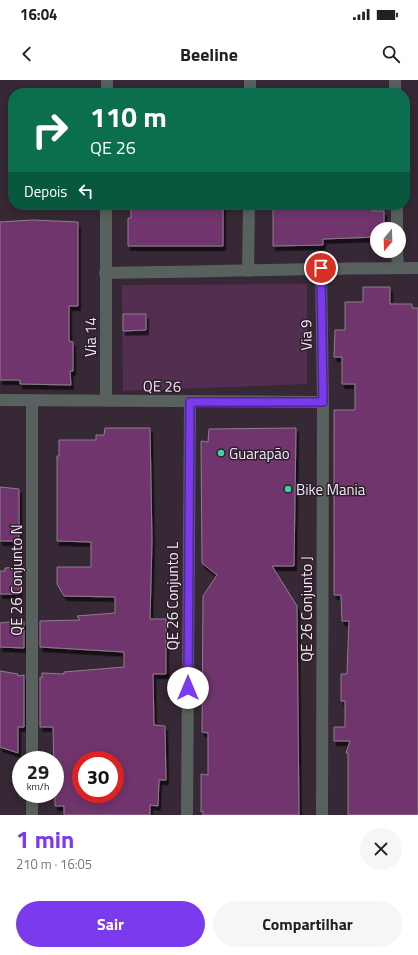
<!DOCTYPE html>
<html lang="pt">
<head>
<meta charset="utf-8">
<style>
  :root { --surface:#fff; --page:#f6f6f6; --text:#202124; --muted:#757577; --accent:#7c3aed }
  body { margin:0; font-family:"Titillium Web",sans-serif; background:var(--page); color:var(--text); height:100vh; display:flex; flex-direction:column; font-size:15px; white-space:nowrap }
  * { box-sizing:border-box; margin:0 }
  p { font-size:13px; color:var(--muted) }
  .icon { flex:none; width:22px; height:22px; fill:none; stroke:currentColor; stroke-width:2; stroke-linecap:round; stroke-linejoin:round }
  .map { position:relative; height:735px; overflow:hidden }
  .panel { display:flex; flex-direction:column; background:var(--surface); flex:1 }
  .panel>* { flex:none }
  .top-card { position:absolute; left:8px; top:8px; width:402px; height:122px; border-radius:16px; box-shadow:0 2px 10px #0003; background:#0b6e4f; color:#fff; overflow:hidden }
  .needle { width:26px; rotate:199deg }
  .fabs { position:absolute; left:370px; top:142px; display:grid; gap:8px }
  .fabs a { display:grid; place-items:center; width:36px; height:36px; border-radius:50%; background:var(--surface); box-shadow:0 2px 10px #0003; font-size:20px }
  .speed { position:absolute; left:12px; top:671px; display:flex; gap:8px; font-size:20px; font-weight:700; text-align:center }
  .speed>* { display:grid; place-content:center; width:52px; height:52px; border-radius:50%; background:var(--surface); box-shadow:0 2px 10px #0003; line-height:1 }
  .speed small { font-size:10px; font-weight:400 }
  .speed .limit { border:6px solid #d22; background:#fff; color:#111 }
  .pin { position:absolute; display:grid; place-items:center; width:34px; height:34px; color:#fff; margin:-17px; border:2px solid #fff; border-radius:50%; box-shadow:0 1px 4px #0007 }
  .me { position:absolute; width:44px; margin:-22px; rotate:0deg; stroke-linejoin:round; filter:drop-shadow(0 0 3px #0008) }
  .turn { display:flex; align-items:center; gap:14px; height:84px; padding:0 16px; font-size:18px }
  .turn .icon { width:52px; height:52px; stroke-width:2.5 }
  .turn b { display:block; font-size:28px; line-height:34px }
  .then { display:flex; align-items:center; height:38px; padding:0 16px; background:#0003; gap:8px; font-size:15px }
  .round { display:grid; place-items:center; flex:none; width:42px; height:42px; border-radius:21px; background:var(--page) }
  .head { display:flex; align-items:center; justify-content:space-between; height:68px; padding:0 16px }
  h1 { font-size:24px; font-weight:700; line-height:30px; color:var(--accent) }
  .action { display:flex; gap:8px; margin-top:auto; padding:8px 16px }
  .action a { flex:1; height:46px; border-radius:24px; background:var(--accent); color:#fff; font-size:16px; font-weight:700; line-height:46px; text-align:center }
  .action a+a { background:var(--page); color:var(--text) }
  .status { display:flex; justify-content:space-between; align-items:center; height:28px; padding:0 20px; background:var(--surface); direction:ltr }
  .status svg { height:11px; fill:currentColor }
  header { display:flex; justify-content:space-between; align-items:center; height:52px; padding:0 16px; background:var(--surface); font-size:18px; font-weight:700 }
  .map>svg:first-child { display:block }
</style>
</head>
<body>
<div class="status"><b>16:04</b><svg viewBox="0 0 49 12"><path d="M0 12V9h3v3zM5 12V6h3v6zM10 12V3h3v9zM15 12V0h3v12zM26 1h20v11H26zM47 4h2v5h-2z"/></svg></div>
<header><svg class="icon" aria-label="back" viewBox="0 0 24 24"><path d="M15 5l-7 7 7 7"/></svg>Beeline<svg class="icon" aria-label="search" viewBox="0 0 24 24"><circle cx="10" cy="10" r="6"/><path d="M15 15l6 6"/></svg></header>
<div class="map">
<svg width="418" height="735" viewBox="0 0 418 735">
  <defs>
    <filter id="shadow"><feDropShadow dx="2.5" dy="4.5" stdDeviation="0" flood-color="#0009"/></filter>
  </defs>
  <rect width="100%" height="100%" fill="#362835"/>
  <path fill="#522f50" d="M 307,204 L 307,304 L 123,311 L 122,205 Z"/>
  <path fill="#70346d" stroke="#8e7e8d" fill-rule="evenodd" filter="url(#shadow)" d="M 131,125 L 223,125 L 223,166 L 128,166 L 128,138 L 131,138 Z
    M 273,125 L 372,125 L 372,131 L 384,131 L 384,149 L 377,149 L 377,157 L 323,159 L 323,165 L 273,166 Z
    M 32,140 L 78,142 L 78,226 L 69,226 L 69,261 L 73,262 L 73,291 L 70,291 L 71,305 L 20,304 L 20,300 L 0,300 L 0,142 Z
    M 363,207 L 390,207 L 390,224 L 412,224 L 412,228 L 418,228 L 418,735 L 348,735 L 348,673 L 346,673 L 350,661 L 334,661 L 334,647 L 345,647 L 345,621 L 341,621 L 341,594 L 347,594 L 349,541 L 342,541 L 341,515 L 334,515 L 334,330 L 355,330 L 355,304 L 342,304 L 342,277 L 334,277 L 335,250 L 345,250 L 345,222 L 363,222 Z
    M 123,234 L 146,234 L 146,250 L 123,251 Z
    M 105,348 L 150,348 L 152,461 L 150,539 L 166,539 L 166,594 L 153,594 L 154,645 L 165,646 L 166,700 L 159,700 L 158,726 L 150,725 L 150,735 L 64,735 L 64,726 L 55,726 L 53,647 L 40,647 L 40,597 L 42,598 L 42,593 L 64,594 L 64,592 L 124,587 L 124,572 L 40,567 L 40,541 L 80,540 L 77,536 L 115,533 L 115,517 L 64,516 L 57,504 L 57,487 L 91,487 L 91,462 L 57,461 L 57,376 L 59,376 L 59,360 L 96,360 L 96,355 L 104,355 ZM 81,680 L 115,680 L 115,714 L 81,714 Z
    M 296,348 L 294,486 L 272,486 L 297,526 L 299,735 L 203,735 L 203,731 L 201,732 L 201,694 L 208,695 L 208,653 L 202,652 L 203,516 L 217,495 L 202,483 L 201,361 L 208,362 L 209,349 Z
    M 0,407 L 19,409 L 19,461 L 0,461 Z
    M 20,487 L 19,514 L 0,514 L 0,491 L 5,491 L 5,488 Z
    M 19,541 L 24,542 L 24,568 L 0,567 L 0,543 Z
    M 0,591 L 18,594 L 18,596 L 24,595 L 24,647 L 18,647 L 18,673 L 0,667 Z"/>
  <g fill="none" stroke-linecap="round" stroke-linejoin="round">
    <path stroke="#58615d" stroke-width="12" d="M 395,0 L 395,13
      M 107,13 L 107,0
      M 250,13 L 250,0
      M 106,125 L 106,321
      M 397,125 L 397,149
      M 397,171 L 398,188
      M 321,188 L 323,322 L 322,735
      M 248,191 L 249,125
      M 105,193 C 210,192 314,188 418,188
      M 0,320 L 323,322
      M 32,320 L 32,680
      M 32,714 L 32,735
      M 187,735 L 190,322"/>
  </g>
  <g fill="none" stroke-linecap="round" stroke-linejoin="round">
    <g stroke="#51269a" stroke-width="10">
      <path id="route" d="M 188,608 L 190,322 L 323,322 L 321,188"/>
    </g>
    <use href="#route" stroke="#7c3aed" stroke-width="7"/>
  </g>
  <g fill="#3dd4a3" stroke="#2c1e2b" stroke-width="1.5">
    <circle cx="221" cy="373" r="4"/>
    <circle cx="288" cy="409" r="4"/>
  </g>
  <g text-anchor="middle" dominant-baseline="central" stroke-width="3" stroke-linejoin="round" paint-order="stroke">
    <g font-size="15" fill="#f3e9f2" stroke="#2c1e2b">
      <text transform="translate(306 255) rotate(-91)">Via 9</text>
      <text transform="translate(90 257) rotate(-90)">Via 14</text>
      <text transform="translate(162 306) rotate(1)">QE 26</text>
      <text transform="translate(16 500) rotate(-90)">QE 26 Conjunto N</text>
      <text transform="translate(172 516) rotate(-90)">QE 26 Conjunto L</text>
      <text transform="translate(306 529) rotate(-90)">QE 26 Conjunto J</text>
    </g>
    <g font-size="15" fill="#f3e9f2" stroke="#2c1e2b" text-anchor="start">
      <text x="229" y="373">Guarapão</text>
      <text x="296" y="409">Bike Mania</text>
    </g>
  </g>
</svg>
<div class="fabs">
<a><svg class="needle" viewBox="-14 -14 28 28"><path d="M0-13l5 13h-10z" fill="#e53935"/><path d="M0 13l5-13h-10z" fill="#757577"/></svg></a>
</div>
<div class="speed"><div>29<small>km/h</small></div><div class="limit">30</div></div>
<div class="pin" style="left:321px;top:188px;background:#d93025"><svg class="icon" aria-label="arrive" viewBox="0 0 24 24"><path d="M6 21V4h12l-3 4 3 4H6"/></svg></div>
<svg class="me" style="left:188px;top:608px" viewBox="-20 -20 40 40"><circle r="19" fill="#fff"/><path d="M0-13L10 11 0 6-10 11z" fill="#7c3aed"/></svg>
<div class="top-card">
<div class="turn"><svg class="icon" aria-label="right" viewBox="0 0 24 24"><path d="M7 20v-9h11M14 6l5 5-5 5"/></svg><div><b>110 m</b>QE 26</div></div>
<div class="then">Depois<svg class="icon" aria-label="left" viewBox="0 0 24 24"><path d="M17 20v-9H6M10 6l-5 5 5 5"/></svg></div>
</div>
</div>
<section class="panel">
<div class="head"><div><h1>1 min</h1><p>210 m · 16:05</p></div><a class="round"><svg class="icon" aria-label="close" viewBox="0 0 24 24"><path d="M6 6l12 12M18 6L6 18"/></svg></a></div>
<div class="action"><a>Sair</a><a>Compartilhar</a></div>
</section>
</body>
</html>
